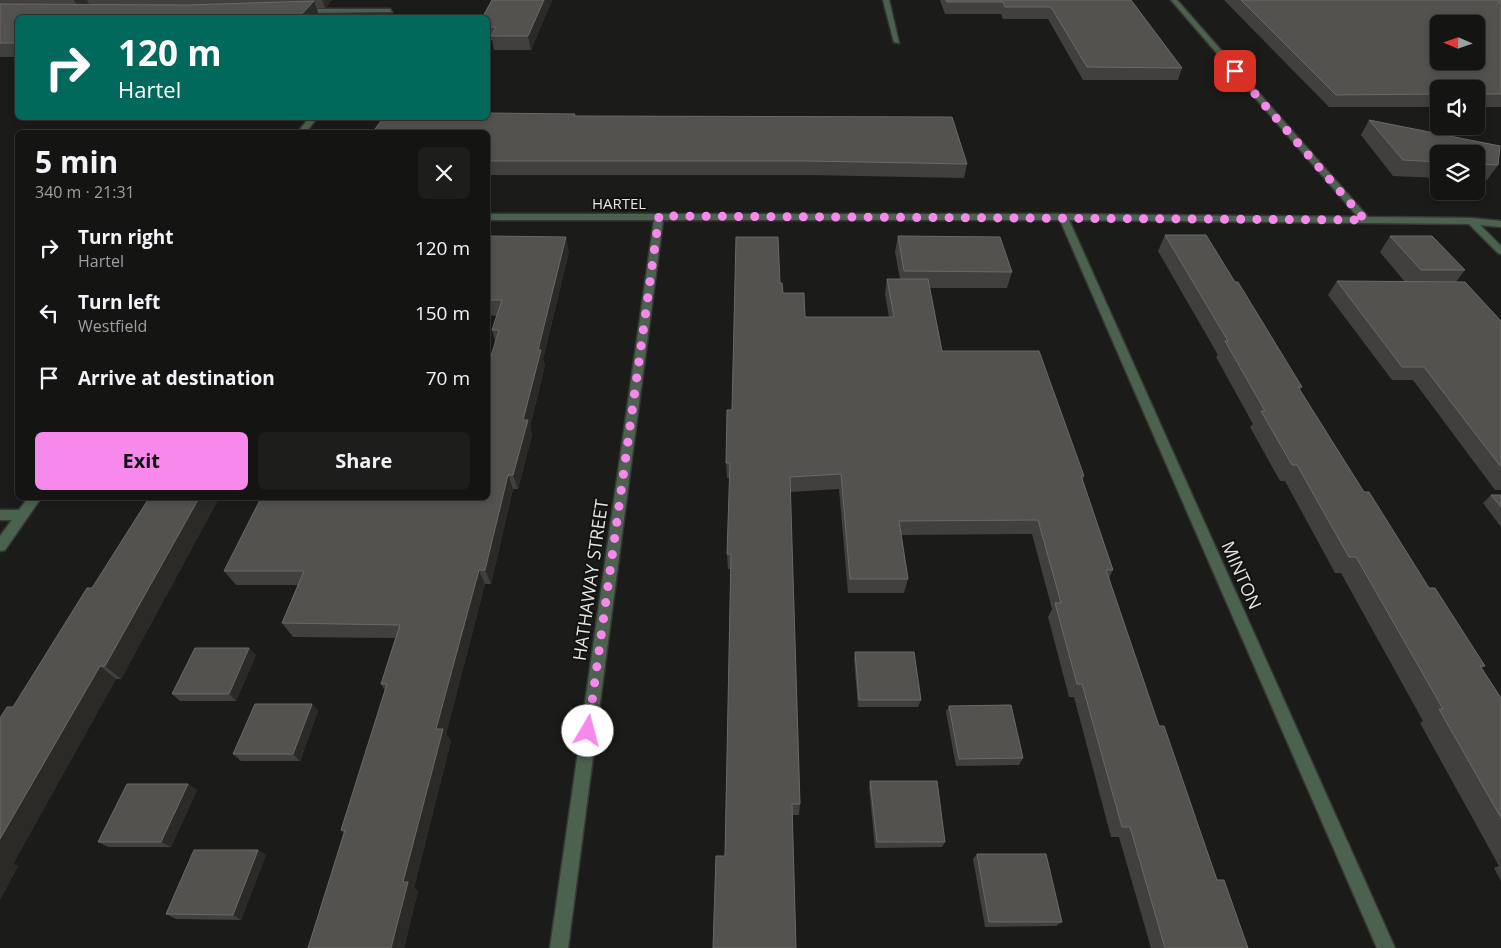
<!DOCTYPE html>
<html lang="en">
<head>
<meta charset="utf-8">
<style>
  :root { --surface:#141513; --page:#1d1e1c; --text:#f1f3f6; --muted:#9d9fa0; --line:#333433; --accent:#f788ec }
  body { margin:0; font-family:"Open Sans",sans-serif; background:var(--page); color:var(--text); height:100vh; display:flex; flex-direction:column; font-size:19px; white-space:nowrap }
  * { box-sizing:border-box; margin:0 }
  p { font-size:16px; color:var(--muted) }
  .icon { flex:none; width:28px; height:28px; fill:none; stroke:currentColor; stroke-width:2; stroke-linecap:round; stroke-linejoin:round }
  .map { position:relative; flex:1; overflow:hidden }
  .drawer { position:absolute; left:15px; top:130px; width:475px; height:370px; display:flex; flex-direction:column; background:var(--surface); border-radius:8px; box-shadow:0 2px 8px #0003,0 0 0 1px var(--line) }
  .drawer>* { flex:none }
  .banner { position:absolute; left:15px; top:15px; width:475px; height:105px; border-radius:8px; box-shadow:0 2px 8px #0003,0 0 0 1px var(--line); background:#00695c; color:#fff; overflow:hidden }
  .needle { width:32px; rotate:272deg }
  .buttons { position:absolute; left:1430px; top:15px; display:grid; gap:10px }
  .buttons a { display:grid; place-items:center; width:55px; height:55px; border-radius:8px; background:var(--surface); box-shadow:0 2px 8px #0003,0 0 0 1px var(--line); font-size:25px }
  .pin { position:absolute; display:grid; place-items:center; width:42px; height:42px; color:#fff; margin:-21px; border-radius:10px; box-shadow:0 2px 8px #0006 }
  .me { position:absolute; width:55px; margin:-28px; rotate:8deg; stroke-linejoin:round; filter:drop-shadow(0 0 4px #0008) }
  .turn { display:flex; align-items:center; gap:18px; height:105px; padding:0 20px; font-size:22px }
  .turn .icon { width:65px; height:65px; stroke-width:2.5 }
  .turn b { display:block; font-size:35px; line-height:42px }
  .round { display:grid; place-items:center; flex:none; width:52px; height:52px; border-radius:8px; background:var(--page) }
  .summary { display:flex; align-items:center; justify-content:space-between; height:85px; padding:0 20px }
  h1 { font-size:30px; font-weight:700; line-height:38px }
  .cta { display:flex; gap:10px; margin-top:auto; padding:10px 20px }
  .cta a { flex:1; height:58px; border-radius:8px; background:var(--accent); color:#111; font-size:20px; font-weight:700; line-height:58px; text-align:center }
  .cta a+a { background:var(--page); color:var(--text) }
  ul { padding:0; list-style:none }
  li { display:flex; align-items:center; gap:15px; height:65px; padding:0 20px }
  li div { flex:1 }
  li b { display:block; font-size:19px }
  li em { font-style:normal }
  .map>svg:first-child { display:block }
</style>
</head>
<body>
<div class="map">
<svg width="1501" height="948" viewBox="0 0 1501 948">
  <rect width="100%" height="100%" fill="#1b1c19"/>
  <g fill="none" stroke-linecap="round" stroke-linejoin="round">
    <g stroke="#373835" stroke-width="3">
      <path id="minor" d="M 883,0 L 889,0 L 899,43 L 894,42 Z
        M 1171,0 L 1177,0 L 1368,217 L 1471,218 L 1501,221 L 1501,227 L 1480,225 L 1501,246 L 1501,254 L 1498,253 L 1469,224 L 1069,220 L 1395,948 L 1377,948 L 1060,220 L 663,220 L 568,948 L 550,948 L 654,220 L 488,220 L 488,214 L 1063,214 L 1358,217 Z
        M 390,9 L 392,12 L 300,13 L 297,11 L 300,9 Z
        M 309,118 L 317,118 L 306,132 L 298,132 Z
        M 28,498 L 41,498 L 5,550 L 0,551 L 0,536 L 12,520 L 0,520 L 0,510 L 19,510 Z"/>
    </g>
    <use href="#minor" fill="#4b624e" fill-rule="evenodd"/>
  </g>
  <path fill="#41403e" d="M 0,0 L 332,0 L 325,8 L 316,8 L 319,15 L 18,18 L 18,57 L 0,57 Z
    M 552,0 L 531,50 L 494,50 L 492,40 L 488,40 L 488,18 Z
    M 940,0 L 1131,0 L 1182,68 L 1178,80 L 1083,80 L 1048,19 L 1003,19 L 1001,14 L 945,14 Z
    M 1224,0 L 1501,0 L 1501,107 L 1476,107 L 1476,89 L 1439,89 L 1439,107 L 1329,107 Z
    M 575,116 L 967,164 L 964,178 L 809,175 L 488,175 L 488,132 Z
    M 1369,120 L 1500,146 L 1498,165 L 1487,180 L 1476,180 L 1476,154 L 1439,154 L 1439,178 L 1393,176 L 1361,135 Z
    M 1165,235 L 1302,387 L 1300,390 L 1364,492 L 1429,588 L 1485,666 L 1482,668 L 1501,698 L 1501,881 L 1494,868 L 1499,866 L 1420,723 L 1423,721 L 1341,573 L 1335,573 L 1285,481 L 1280,481 L 1250,427 L 1253,424 L 1216,357 L 1218,355 L 1158,251 Z
    M 488,236 L 569,252 L 543,359 L 545,365 L 530,427 L 532,435 L 518,489 L 513,489 L 491,584 L 485,584 L 446,734 L 451,741 L 414,888 L 418,891 L 404,948 L 308,948 L 344,833 L 341,830 L 385,690 L 381,684 L 395,638 L 293,637 L 282,623 L 298,585 L 236,585 L 224,571 L 488,498 L 495,341 L 492,330 L 497,316 L 488,315 Z
    M 898,236 L 1012,272 L 1007,288 L 929,288 L 942,351 L 1084,476 L 1083,480 L 1113,570 L 1109,578 L 1159,726 L 1217,880 L 1248,948 L 1151,948 L 1119,837 L 1111,837 L 1074,697 L 1069,697 L 1048,617 L 1052,609 L 1032,534 L 901,535 L 908,579 L 904,593 L 848,593 L 839,489 L 790,492 L 800,804 L 799,815 L 792,815 L 725,856 L 731,569 L 728,569 L 727,554 L 730,478 L 727,478 L 726,463 L 732,410 L 780,283 L 783,293 L 805,317 L 889,317 L 885,294 L 887,279 L 900,279 L 895,252 Z
    M 1390,236 L 1465,270 L 1456,282 L 1501,321 L 1501,490 L 1495,490 L 1413,380 L 1392,380 L 1328,295 L 1337,281 L 1405,282 L 1380,252 Z
    M 1491,495 L 1501,495 L 1501,527 L 1483,503 Z
    M 149,498 L 219,498 L 121,679 L 116,679 L 13,864 L 18,866 L 0,900 L 13,707 L 92,588 Z
    M 249,648 L 256,655 L 236,701 L 180,701 L 172,694 Z
    M 855,652 L 921,700 L 918,707 L 858,707 L 854,659 Z
    M 312,704 L 318,711 L 300,761 L 241,761 L 233,754 Z
    M 949,706 L 1023,758 L 1019,765 L 956,766 L 946,712 Z
    M 870,781 L 945,842 L 942,847 L 875,848 L 869,787 Z
    M 188,784 L 197,790 L 171,847 L 108,847 L 98,842 Z
    M 258,850 L 266,855 L 241,920 L 176,919 L 166,914 Z
    M 977,854 L 1062,922 L 1056,926 L 985,927 L 973,859 Z"/>
  <path fill="#2b2a27" d="M 74,0 L 87,0 L 89,4 L 79,10 Z
    M 322,0 L 332,0 L 325,8 Z
    M 544,0 L 552,0 L 531,50 L 528,36 Z
    M 314,1 L 319,15 L 316,18 L 298,18 Z
    M 566,237 L 569,252 L 543,359 L 545,365 L 530,427 L 532,435 L 518,489 L 513,475 L 523,420 L 538,350 Z
    M 508,475 L 513,489 L 491,584 L 485,570 Z
    M 199,498 L 219,498 L 121,679 L 105,666 Z
    M 479,570 L 485,584 L 446,734 L 451,741 L 414,888 L 418,891 L 404,948 L 391,948 L 403,882 L 436,729 Z
    M 249,648 L 256,655 L 236,701 L 229,694 Z
    M 100,666 L 116,679 L 13,864 L 18,866 L 0,900 L 0,839 Z
    M 312,704 L 318,711 L 300,761 L 293,754 Z
    M 188,784 L 197,790 L 171,847 L 161,842 Z
    M 258,850 L 266,855 L 241,920 L 233,915 Z"/>
  <path fill="#53524f" stroke="#6a6967" fill-rule="evenodd" d="M 492,0 L 544,0 L 528,36 L 491,36 L 496,27 L 488,27 L 488,18 L 482,18 Z
    M 946,0 L 1131,0 L 1182,68 L 1087,67 L 1051,7 L 1005,7 L 1003,2 L 947,2 Z
    M 1241,0 L 1501,0 L 1501,2 L 1498,2 L 1501,4 L 1501,94 L 1476,94 L 1476,89 L 1439,89 L 1439,94 L 1336,95 ZM 1439,24 L 1476,24 L 1476,61 L 1439,61 Z
    M 314,1 L 298,18 L 18,18 L 18,43 L 0,43 L 0,4 L 187,5 Z
    M 488,113 L 575,114 L 574,116 L 952,117 L 967,164 L 809,161 L 488,161 L 488,132 L 373,132 L 383,118 L 488,118 Z
    M 1369,120 L 1500,146 L 1498,165 L 1476,164 L 1476,154 L 1439,154 L 1439,162 L 1403,160 Z
    M 1165,235 L 1206,235 L 1235,282 L 1238,282 L 1302,387 L 1298,387 L 1364,492 L 1369,492 L 1429,588 L 1435,588 L 1485,666 L 1480,666 L 1501,698 L 1501,818 L 1439,709 L 1443,709 L 1356,557 L 1349,557 L 1297,465 L 1292,465 L 1261,411 L 1265,411 L 1225,341 L 1228,341 Z
    M 488,236 L 566,237 L 538,350 L 541,350 L 523,420 L 528,420 L 513,475 L 508,475 L 485,570 L 479,570 L 436,729 L 443,729 L 403,882 L 408,882 L 391,948 L 308,948 L 345,830 L 341,830 L 387,684 L 381,684 L 400,625 L 282,623 L 304,571 L 224,571 L 261,498 L 488,498 L 488,366 L 499,330 L 492,330 L 502,300 L 488,300 Z
    M 898,236 L 1000,237 L 1012,272 L 904,271 Z
    M 1390,236 L 1432,236 L 1465,270 L 1421,270 Z
    M 736,237 L 778,237 L 780,283 L 782,283 L 783,293 L 804,293 L 805,317 L 894,317 L 887,279 L 928,279 L 942,351 L 1039,351 L 1084,476 L 1081,476 L 1113,570 L 1106,570 L 1159,726 L 1164,726 L 1217,880 L 1224,880 L 1248,948 L 1165,948 L 1130,827 L 1122,827 L 1082,684 L 1077,684 L 1055,603 L 1061,603 L 1038,520 L 899,521 L 908,579 L 850,579 L 841,474 L 790,477 L 800,804 L 792,804 L 796,948 L 713,948 L 716,856 L 725,856 L 731,554 L 727,554 L 730,463 L 726,463 L 727,410 L 732,410 Z
    M 1337,281 L 1465,282 L 1501,321 L 1501,467 L 1424,367 L 1402,367 Z
    M 1491,495 L 1501,495 L 1501,507 Z
    M 149,498 L 199,498 L 105,666 L 100,666 L 0,839 L 0,718 L 7,707 L 13,707 L 87,588 L 92,588 Z
    M 195,648 L 249,648 L 229,694 L 172,694 Z
    M 855,652 L 914,652 L 921,700 L 859,700 Z
    M 255,704 L 312,704 L 293,754 L 233,754 Z
    M 1011,705 L 1023,758 L 959,759 L 949,706 Z
    M 870,781 L 937,781 L 945,842 L 877,842 Z
    M 127,784 L 188,784 L 161,842 L 98,842 Z
    M 194,850 L 258,850 L 233,915 L 166,914 Z
    M 977,854 L 1046,854 L 1062,922 L 989,922 Z"/>
  <g fill="none" stroke-linecap="round" stroke-linejoin="round">
    <path stroke="#f788ec" stroke-width="9" stroke-dasharray="0 16.2" d="M 588,731 L 659,216 L 1365,220 L 1235,71"/>
  </g>
  <g text-anchor="middle" dominant-baseline="central" stroke-width="4" stroke-linejoin="round" paint-order="stroke">
    <g font-size="15" fill="#e5e6e4" stroke="#121310">
      <text x="619" y="203">HARTEL</text>
    </g>
    <g font-size="18" fill="#e5e6e4" stroke="#121310">
      <text transform="translate(1242 575) rotate(66)">MINTON</text>
      <text transform="translate(590 580) rotate(-82)">HATHAWAY STREET</text>
    </g>
  </g>
</svg>
<div class="buttons">
<a><svg class="needle" viewBox="-14 -14 28 28"><path d="M0-13l5 13h-10z" fill="#e53935"/><path d="M0 13l5-13h-10z" fill="#9d9fa0"/></svg></a>
<a><svg class="icon" aria-label="sound" viewBox="0 0 24 24"><path d="M4 9h4l5-4v14l-5-4H4zM17 9q2 3 0 6"/></svg></a>
<a><svg class="icon" aria-label="layers" viewBox="0 0 24 24"><path d="M12 4l9 5-9 5-9-5zM3 14l9 5 9-5"/></svg></a>
</div>
<div class="pin" style="left:1235px;top:71px;background:#d93025"><svg class="icon" aria-label="arrive" viewBox="0 0 24 24"><path d="M6 21V4h12l-3 4 3 4H6"/></svg></div>
<svg class="me" style="left:588px;top:731px" viewBox="-20 -20 40 40"><circle r="19" fill="#fff"/><path d="M0-13L10 11 0 6-10 11z" fill="#f788ec"/></svg>
<div class="banner">
<div class="turn"><svg class="icon" aria-label="right" viewBox="0 0 24 24"><path d="M7 20v-9h11M14 6l5 5-5 5"/></svg><div><b>120 m</b>Hartel</div></div>
</div>
<section class="drawer">
<div class="summary"><div><h1>5 min</h1><p>340 m · 21:31</p></div><a class="round"><svg class="icon" aria-label="close" viewBox="0 0 24 24"><path d="M6 6l12 12M18 6L6 18"/></svg></a></div>
<ul>
<li><svg class="icon" aria-label="right" viewBox="0 0 24 24"><path d="M7 20v-9h11M14 6l5 5-5 5"/></svg><div><b>Turn right</b><p>Hartel</p></div><em>120 m</em></li>
<li><svg class="icon" aria-label="left" viewBox="0 0 24 24"><path d="M17 20v-9H6M10 6l-5 5 5 5"/></svg><div><b>Turn left</b><p>Westfield</p></div><em>150 m</em></li>
<li><svg class="icon" aria-label="arrive" viewBox="0 0 24 24"><path d="M6 21V4h12l-3 4 3 4H6"/></svg><div><b>Arrive at destination</b></div><em>70 m</em></li>
</ul>
<div class="cta"><a>Exit</a><a>Share</a></div>
</section>
</div>
</body>
</html>
